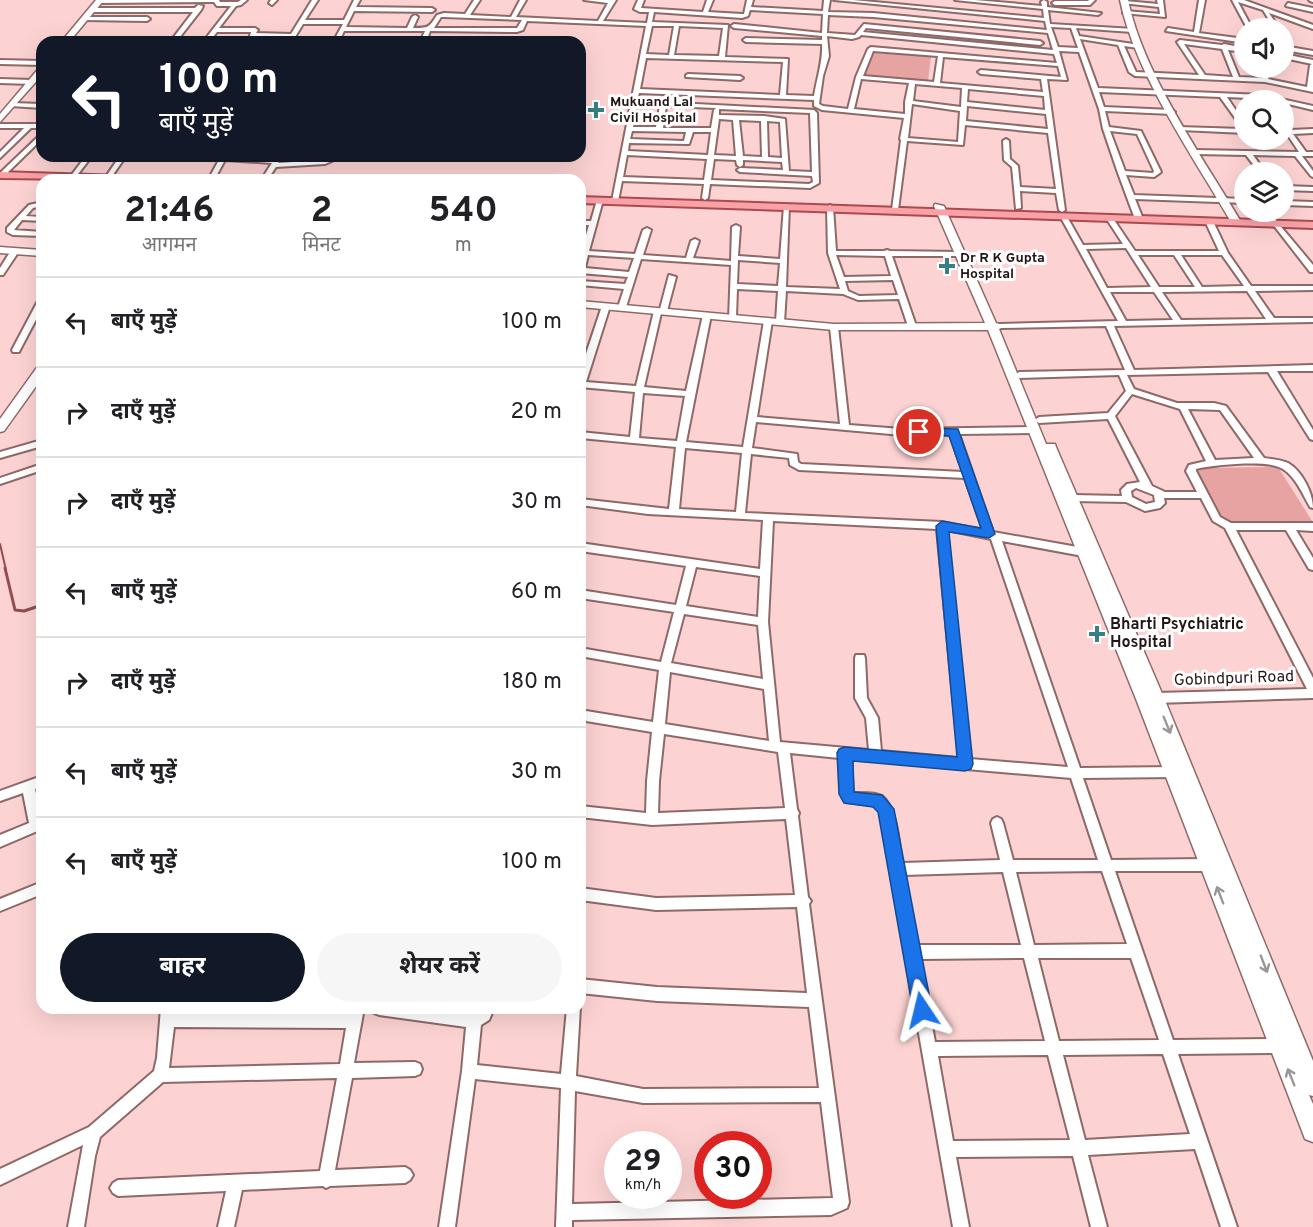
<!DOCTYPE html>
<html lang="hi">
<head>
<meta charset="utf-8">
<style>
  :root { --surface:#fff; --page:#f6f6f6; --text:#202124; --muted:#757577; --line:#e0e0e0; --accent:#111827 }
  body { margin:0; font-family:Overpass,"Noto Sans Devanagari",sans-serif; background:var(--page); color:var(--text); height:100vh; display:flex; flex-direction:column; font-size:22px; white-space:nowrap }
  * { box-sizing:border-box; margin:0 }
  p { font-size:20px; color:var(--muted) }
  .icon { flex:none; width:33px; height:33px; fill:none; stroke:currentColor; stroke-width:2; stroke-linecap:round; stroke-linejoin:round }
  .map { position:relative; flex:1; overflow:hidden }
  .details { position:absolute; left:36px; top:174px; width:550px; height:840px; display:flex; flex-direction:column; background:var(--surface); border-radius:18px; box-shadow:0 6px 24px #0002 }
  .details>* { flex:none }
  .banner { position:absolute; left:36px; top:36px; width:550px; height:126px; border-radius:18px; box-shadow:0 6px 24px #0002; background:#111827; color:#fff; overflow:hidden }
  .buttons { position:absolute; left:1234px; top:18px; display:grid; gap:12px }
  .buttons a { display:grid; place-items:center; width:60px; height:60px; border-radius:50%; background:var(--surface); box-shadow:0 6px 24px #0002; font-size:30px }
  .speed { position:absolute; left:604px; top:1131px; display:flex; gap:12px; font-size:30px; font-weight:700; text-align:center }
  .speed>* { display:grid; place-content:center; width:78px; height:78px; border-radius:50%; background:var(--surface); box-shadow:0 6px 24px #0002; line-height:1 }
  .speed small { font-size:15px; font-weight:400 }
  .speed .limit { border:9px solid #d22; background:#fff; color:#111 }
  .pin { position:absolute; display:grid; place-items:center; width:51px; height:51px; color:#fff; margin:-26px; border:3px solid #fff; border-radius:50%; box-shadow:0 2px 6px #0007 }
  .me { position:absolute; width:66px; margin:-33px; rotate:350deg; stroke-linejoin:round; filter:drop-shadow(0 0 4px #0008) }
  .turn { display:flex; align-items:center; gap:21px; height:126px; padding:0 24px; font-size:27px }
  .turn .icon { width:78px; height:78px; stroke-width:2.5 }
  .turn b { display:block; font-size:42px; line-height:51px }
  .eta { display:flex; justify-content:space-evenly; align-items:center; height:102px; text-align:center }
  .eta b { font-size:36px; font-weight:700; line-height:42px }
  .cta { display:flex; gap:12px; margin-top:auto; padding:12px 24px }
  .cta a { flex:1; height:69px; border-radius:36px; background:var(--accent); color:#fff; font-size:24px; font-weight:700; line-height:69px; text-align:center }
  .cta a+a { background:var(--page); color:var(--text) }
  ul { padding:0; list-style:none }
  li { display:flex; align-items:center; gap:18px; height:90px; padding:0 24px; border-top:2px solid var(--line) }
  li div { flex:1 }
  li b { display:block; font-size:22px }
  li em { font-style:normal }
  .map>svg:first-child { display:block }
</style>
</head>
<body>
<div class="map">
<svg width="1313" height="1227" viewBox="0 0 1313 1227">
  <rect width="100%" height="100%" fill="#fcd3d2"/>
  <path fill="#e7a2a2" d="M 873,50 L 931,57 L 928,81 L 862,75 Z
    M 1278,467 L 1312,521 L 1224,523 L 1194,468 Z"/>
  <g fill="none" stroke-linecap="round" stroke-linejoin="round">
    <path stroke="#914d4f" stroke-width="2" d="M 0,544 L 6,570"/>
    <path stroke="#914d4f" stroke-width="3" d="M 5,568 L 15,610 L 24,611 L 42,605"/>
    <g stroke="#8d6968" stroke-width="4">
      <path id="street" d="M 97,0 L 219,0 L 220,2 L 238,2 L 241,0 L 247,0 L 241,5 L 236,6 L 219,28 L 255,28 L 258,30 L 256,33 L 291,34 L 312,0 L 318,0 L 305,20 L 344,20 L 354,0 L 360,0 L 356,7 L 432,8 L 435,10 L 432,12 L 354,11 L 346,27 L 407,28 L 412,17 L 415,15 L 418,17 L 413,28 C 428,28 429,28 437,15 L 444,13 L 465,14 L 474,0 L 480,0 L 470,15 L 511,17 L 520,0 L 526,0 L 516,17 L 598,21 L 608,3 L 584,0 L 616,0 L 603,21 L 647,23 L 649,12 L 640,12 L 634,9 L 638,0 L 644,0 L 641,8 L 703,12 L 707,0 L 713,0 L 708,12 L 742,14 L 744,14 L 747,0 L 753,0 L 751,7 L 823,11 L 824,0 L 830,0 L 828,12 L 873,13 L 1047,30 L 1045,21 L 834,0 L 853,0 L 1044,18 L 1043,9 L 955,0 L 975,0 L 1042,6 L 1041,2 L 1044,0 L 1047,2 L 1047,7 L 1101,13 L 1098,15 L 1048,10 L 1050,24 L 1134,29 L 1132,32 L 1076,28 L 1079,36 L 1140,45 L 1141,46 L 1138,48 L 1124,46 L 1136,72 L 1199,75 L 1177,42 L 1180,40 L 1222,45 L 1224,44 L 1245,48 L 1245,52 L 1228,50 L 1239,77 L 1263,78 L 1265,68 L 1271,68 L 1268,79 L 1307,87 L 1310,65 L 1312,64 L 1284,58 L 1284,54 L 1313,60 L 1313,92 L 1265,82 L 1135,76 L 1129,72 L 1118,45 L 1080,39 L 1098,88 L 1263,95 L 1313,106 L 1313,110 L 1284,103 L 1284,100 L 1227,97 L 1245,124 L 1245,133 L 1181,130 L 1178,128 L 1179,127 L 1243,129 L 1220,97 L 1099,92 L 1104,107 L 1172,110 L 1175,112 L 1172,114 L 1105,111 L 1109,127 L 1141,131 L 1161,172 L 1154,177 L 1126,175 L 1134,195 L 1245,199 L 1245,203 L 1135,199 L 1143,219 L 1139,221 L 1135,219 L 1118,173 L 1103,129 L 1099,109 L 1079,52 L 1059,51 L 1067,80 L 1047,79 L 1065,210 L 1062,212 L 1059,210 L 1056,193 L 1020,191 L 1021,208 L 1016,209 L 1012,167 L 1004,160 L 1003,141 L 1006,139 L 1009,141 L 1010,159 L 1018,166 L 1020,187 L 1056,189 L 1048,133 L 965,125 L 963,145 L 907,141 L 898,210 L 895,212 L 892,210 L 901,140 L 900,139 L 904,118 L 822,110 L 814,106 L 814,100 L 639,93 L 637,101 L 814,110 L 817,113 L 819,183 L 810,188 L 710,184 L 708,198 L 705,200 L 702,198 L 704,184 L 622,181 L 618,201 L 615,203 L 612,201 L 646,26 L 527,21 L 523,30 L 517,32 L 430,31 L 426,42 L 420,42 L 425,31 L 344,31 L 339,42 L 333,42 L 343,24 L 303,24 L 292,42 L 286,42 L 289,38 L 250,36 L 251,32 L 217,32 L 209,42 L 203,42 L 231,6 L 217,6 L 214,2 L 208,2 L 99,3 ZM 750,10 L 823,14 L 822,33 L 734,24 L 731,26 L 734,28 L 822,36 L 822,40 L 746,38 L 743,40 L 746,42 L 822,44 C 823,61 817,78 814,96 L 786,95 L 788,59 L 725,57 L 728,25 L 652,22 L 654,12 L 742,18 L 748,16 ZM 828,15 L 873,17 L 1048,33 L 1053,50 L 863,32 L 866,28 L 1040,45 L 1043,43 L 1040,41 L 864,24 L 855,35 L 827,33 ZM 441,17 L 444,17 L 522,20 L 517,28 L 434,28 ZM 652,26 L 674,26 L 669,55 L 646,54 ZM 679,26 L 723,28 L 719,56 L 674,55 ZM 1051,27 L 1071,28 L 1078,48 L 1058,47 ZM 861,35 L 1054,54 L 1057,63 L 871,47 L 868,49 L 856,77 L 848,109 L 823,106 L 819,104 L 823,76 L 829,56 L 827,36 L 852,39 L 859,37 ZM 1184,44 L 1222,49 L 1233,77 L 1205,75 ZM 873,51 L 938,56 L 934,82 L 863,76 ZM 943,57 L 1058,66 L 1061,77 L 981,70 L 978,72 L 981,74 L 1041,79 L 1043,92 L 940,83 ZM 646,58 L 783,62 L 780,95 L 640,89 ZM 861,79 L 909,83 L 905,102 L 905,114 L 854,109 ZM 915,84 L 962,88 L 961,107 L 913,101 ZM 968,89 L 1044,96 L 1045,110 L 967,102 ZM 912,104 L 960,111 L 958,142 L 908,138 ZM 637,105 L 660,106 L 656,127 L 633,127 ZM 666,106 L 716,108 L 714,110 L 711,128 L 663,128 ZM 967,106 L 1046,114 L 1048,129 L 966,121 ZM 719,109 L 810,113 L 812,172 L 789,171 L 785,119 L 764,116 L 719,115 ZM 719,119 L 733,120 L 736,156 L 714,155 ZM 739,120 L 761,121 L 762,157 L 743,156 ZM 767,121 L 780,122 L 782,158 L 768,157 ZM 632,131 L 686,132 L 684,141 L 630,139 ZM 1110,131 L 1137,134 L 1154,171 L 1153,173 L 1125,171 ZM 693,132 L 711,132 L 708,155 L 628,151 L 629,143 L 689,144 ZM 627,155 L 707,159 L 704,180 L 623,177 ZM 714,159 L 736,160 L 737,165 L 740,167 L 743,165 L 743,160 L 782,162 L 783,170 L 740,168 L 737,170 L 740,172 L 812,176 L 813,182 L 809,184 L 711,180 Z
        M 271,0 L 277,0 L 272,5 L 269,3 Z
        M 1089,0 L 1095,0 L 1090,5 L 1055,5 L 1052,3 L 1055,1 L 1088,1 Z
        M 1157,0 L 1163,0 L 1165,17 L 1123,13 L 1126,11 L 1160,14 L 1159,7 L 1122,3 L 1125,1 L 1158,4 Z
        M 1199,0 L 1205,0 L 1199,33 L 1245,39 L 1245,43 L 1166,31 L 1168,28 L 1194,32 Z
        M 1232,0 L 1244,0 L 1313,25 L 1313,29 L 1269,13 L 1279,28 L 1274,28 L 1263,10 L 1238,2 L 1252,28 L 1247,28 Z
        M 1309,0 L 1313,0 L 1313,2 L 1310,1 Z
        M 1288,3 L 1313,8 L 1313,12 L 1286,6 Z
        M 198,5 L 203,6 L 201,10 L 176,42 L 170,42 L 193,12 L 92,12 L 89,10 L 92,8 L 195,8 Z
        M 84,17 L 147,17 L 150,19 L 147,21 L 82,20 Z
        M 1284,46 L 1313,51 L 1313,55 L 1284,50 Z
        M 0,60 L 42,61 L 42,65 L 0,64 Z
        M 688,74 L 740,76 L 743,78 L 740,80 L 686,77 L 686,75 Z
        M 0,79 L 32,80 L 35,82 L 32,84 L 0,83 Z
        M 12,103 L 42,104 L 42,108 L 10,106 L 10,104 Z
        M 1284,123 L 1291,130 L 1313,129 L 1313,133 L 1293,134 L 1306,152 L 1313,152 L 1313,156 L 1302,156 L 1313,171 L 1313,177 L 1311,176 L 1295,156 L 1253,155 L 1265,172 L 1259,172 L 1246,155 L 1195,154 L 1192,152 L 1195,150 L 1299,152 L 1287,134 L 1284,134 Z
        M 0,124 L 42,124 L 42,128 L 31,128 L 0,158 L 0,152 L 24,128 L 0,128 Z
        M 42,133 L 42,139 L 4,176 L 0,177 L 0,173 Z
        M 86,156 L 92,156 L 75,178 L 71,178 L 70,177 Z
        M 120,156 L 126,156 L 110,179 L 106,179 L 105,178 Z
        M 180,156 L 277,158 L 280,160 L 278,163 L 324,160 L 330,156 L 337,156 L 332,161 L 325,164 L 276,167 L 267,180 L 261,180 L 272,163 L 225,160 L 214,180 L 208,180 L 219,160 L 183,158 Z
        M 1284,186 L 1313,187 L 1313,191 L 1284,190 Z
        M 600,198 L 603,200 L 589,251 L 635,254 L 643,230 L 647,228 L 651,230 L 643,255 L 686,258 L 691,241 L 695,239 L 699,241 L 693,258 L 731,261 L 732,227 L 736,225 L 740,227 L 738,256 L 780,259 L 784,206 L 789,205 L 786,287 L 840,289 L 828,253 L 827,207 L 830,205 L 833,207 L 836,251 L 884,251 L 887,250 L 890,251 L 959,252 L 963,254 L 959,256 L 892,256 L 916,326 L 912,328 L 908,326 L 899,299 L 858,300 L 843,294 L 786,291 L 784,322 L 780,324 L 776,322 L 778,291 L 737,289 L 736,317 L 735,319 L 729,319 L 731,265 L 641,259 L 626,307 L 622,309 L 618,307 L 624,289 L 580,285 L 580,281 L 625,284 L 628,277 L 580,273 L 580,256 L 589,225 L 580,225 L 580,221 L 591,221 L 597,200 ZM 588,255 L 634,258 L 629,272 L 585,268 ZM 836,255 L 885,256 L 891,276 L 844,277 ZM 738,260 L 780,263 L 778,286 L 737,284 ZM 893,280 L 898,295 L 859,296 L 848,291 L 845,281 Z
        M 1284,201 L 1313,202 L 1313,206 L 1284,205 Z
        M 42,202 L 42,206 L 33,208 L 26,216 L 42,217 L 42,221 L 22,220 L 14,230 L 42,232 L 42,236 L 13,235 L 7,232 L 7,228 L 29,205 Z
        M 1062,215 L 1066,215 L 1083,245 L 1123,244 L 1106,218 L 1112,217 L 1135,251 L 1219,251 L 1205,221 L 1212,219 L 1228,253 L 1251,286 L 1313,286 L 1313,290 L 1255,291 L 1274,318 L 1313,318 L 1313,322 L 1114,326 L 1134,370 L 1313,365 L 1313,371 L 1277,371 L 1313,430 L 1313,440 L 1310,439 L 1268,372 L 1127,375 L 1134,389 L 1177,403 L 1214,403 L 1226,406 L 1264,458 C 1272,459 1281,460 1288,463 C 1302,471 1313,493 1313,508 L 1310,507 C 1303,495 1296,477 1283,469 C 1268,459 1218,465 1200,468 L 1196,469 L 1196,471 L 1220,517 L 1231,523 L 1313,523 L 1313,531 L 1296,530 L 1313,558 L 1313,570 L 1309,569 L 1286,530 L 1236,530 L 1313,678 L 1313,698 L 1156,703 L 1152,701 L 1150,698 L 1152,695 L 1156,693 L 1307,689 L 1225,528 L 1213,521 L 1201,498 L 1164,498 L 1165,503 L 1160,508 L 1145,511 L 1126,502 L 1073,501 L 1068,498 L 1073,495 L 1122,496 L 1121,490 L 1127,484 L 1140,482 L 1108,419 L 1039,423 L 1035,420 L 1039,417 L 1108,413 L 1126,391 L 1119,375 L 1019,378 L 1015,375 L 1019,372 L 1125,370 L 1106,326 L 1000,328 L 996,326 L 1000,324 L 1118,321 L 1060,216 ZM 1126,248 L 1151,287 L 1107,288 L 1086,249 ZM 1138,255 L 1174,255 L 1195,287 L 1159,287 ZM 1181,255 L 1222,255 L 1244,286 L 1202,287 ZM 1247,291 L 1266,319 L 1181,320 L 1162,292 ZM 1110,292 L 1154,292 L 1173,320 L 1126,321 ZM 1132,394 L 1180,409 L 1206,461 L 1189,465 L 1186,471 L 1197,492 L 1165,492 L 1152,486 L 1115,416 ZM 1188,409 L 1220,410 L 1254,458 L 1215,460 ZM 1136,488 L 1154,495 L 1155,502 L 1146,504 L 1132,497 L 1131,491 Z
        M 1270,215 L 1272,216 L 1313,265 L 1313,272 L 1310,272 L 1268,218 L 1266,217 Z
        M 12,249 L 19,251 L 3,275 L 0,275 L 0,268 Z
        M 669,275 L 676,277 L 667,311 L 661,313 L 644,387 L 686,391 L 703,315 L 707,313 L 711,315 L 686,442 L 743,447 L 764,321 L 768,319 L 772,321 L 757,417 L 840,424 L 830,327 L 834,325 L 838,327 L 849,425 L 902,429 L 1034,427 L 1038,430 L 1034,433 L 959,434 L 993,532 L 1083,548 L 1088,552 L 1083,556 L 1002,541 L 1080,768 L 1177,767 L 1181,768 L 1183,772 L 1181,776 L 1177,777 L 1083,778 L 1111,860 L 1208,859 L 1212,861 L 1214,865 L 1212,869 L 1208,871 L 1115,871 L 1173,1040 L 1279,1039 L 1284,1041 L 1286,1046 L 1284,1051 L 1279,1053 L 1178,1054 L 1237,1227 L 1221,1227 L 1195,1149 L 1088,1155 L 1107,1227 L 1091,1227 L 1073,1156 L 956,1157 L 969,1227 L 953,1227 L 880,812 L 874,805 L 846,802 L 841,793 L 839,758 L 790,753 L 797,809 L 799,813 L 798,816 L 808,897 L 811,901 L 809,904 L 849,1202 L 847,1208 L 831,1215 L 572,1220 L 572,1227 L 556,1227 L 561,1088 L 475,1079 L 455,1227 L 439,1227 L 462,1071 L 466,1027 L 379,1015 L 374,1013 L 372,1008 L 430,1008 L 474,1014 L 480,1008 L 494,1008 L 489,1020 L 481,1025 L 477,1065 L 561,1074 L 567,1008 L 580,1007 L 576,1076 L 643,1089 L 819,1088 L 809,1007 L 657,1001 L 580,993 L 580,979 L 657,987 L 807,993 L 797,907 L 656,910 L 580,900 L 580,888 L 656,898 L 795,895 L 786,819 L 652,825 L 580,817 L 580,806 L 646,813 L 647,781 L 652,732 L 580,720 L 580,710 L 653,722 L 659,670 L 580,656 L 580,648 L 661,662 L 674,612 L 580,598 L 580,590 L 676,605 L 686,566 L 580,551 L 580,543 L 760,569 L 763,520 L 648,514 L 580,505 L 580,499 L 669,509 L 676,447 L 580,438 L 580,432 L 630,437 L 635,392 L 580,387 L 580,372 L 602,306 L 606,304 L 610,306 L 586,382 L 636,386 L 654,311 L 660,309 ZM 643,393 L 685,396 L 677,441 L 639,438 ZM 756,422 L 902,435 L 950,434 L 963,472 L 801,464 L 798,462 L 797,454 L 752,448 ZM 685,448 L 742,453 L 736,512 L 679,509 ZM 751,454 L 789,458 L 790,465 L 799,470 L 965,478 L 983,530 L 942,522 L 745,513 ZM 773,521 L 937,529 L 959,758 L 881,751 L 878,718 L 867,698 L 865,658 L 864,655 L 856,655 L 855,658 L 855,698 L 866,718 L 869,750 L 780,742 L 768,622 ZM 947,530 L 991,539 L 1068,767 L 970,759 ZM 696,567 L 760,576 L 758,617 L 686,606 ZM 684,614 L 758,625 L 763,679 L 671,663 ZM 670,672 L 764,689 L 769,741 L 665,724 ZM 664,734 L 778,752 L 785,808 L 658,813 L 659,781 ZM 851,759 L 1071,778 L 1098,860 L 1013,860 L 1003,823 L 1001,819 L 997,817 L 993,819 L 991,823 L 1000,860 L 902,863 C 899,845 897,807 882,796 C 875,792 861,793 853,793 ZM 1102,871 L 1127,944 L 1034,945 L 1016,872 ZM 1003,872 L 1021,945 L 917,945 L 904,875 ZM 1024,958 L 1045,1041 L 935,1042 L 920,959 ZM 1038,958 L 1131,958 L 1159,1040 L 1059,1041 ZM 1163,1054 L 1190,1134 L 1085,1140 L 1063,1055 ZM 1048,1055 L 1070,1140 L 953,1141 L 938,1056 ZM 575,1091 L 643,1103 L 821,1102 L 833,1198 L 572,1204 Z
        M 39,299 L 42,299 L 42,308 L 20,350 L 19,352 L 13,352 L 12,350 Z
        M 42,440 L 42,446 L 0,458 L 0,452 Z
        M 42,464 L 42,470 L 0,484 L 0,478 Z
        M 42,776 L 42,786 L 35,789 L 41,818 L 42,817 L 42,829 L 0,847 L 0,835 L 29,823 L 23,793 L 0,801 L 0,791 Z
        M 42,882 L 42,894 L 0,911 L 0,899 Z
        M 161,1008 L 175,1008 L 175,1013 L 349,1014 L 350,1008 L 364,1008 L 354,1063 L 415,1062 L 420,1064 L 422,1069 L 420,1074 L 415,1076 L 352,1078 L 335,1170 L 405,1167 L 410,1170 L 413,1175 L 410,1180 L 405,1183 L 330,1186 L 326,1188 L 323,1186 L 242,1190 L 234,1227 L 218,1227 L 226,1191 L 118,1196 L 113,1193 L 110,1188 L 113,1183 L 118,1180 L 320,1171 L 337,1078 L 163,1082 L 100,1137 L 95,1156 L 84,1227 L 68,1227 L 83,1145 L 0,1185 L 0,1169 L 89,1127 L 154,1071 L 157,1058 ZM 174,1027 L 346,1028 L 340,1064 L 169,1068 Z"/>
    </g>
    <g stroke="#8d6968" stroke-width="3">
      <path id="secondary" d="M 96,0 L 104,0 L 69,42 L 61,42 Z
        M 1120,0 L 1128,0 C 1143,74 1202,156 1241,222 L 1240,224 L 1231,222 C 1193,156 1135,74 1120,0 Z
        M 39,68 L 42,68 L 42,75 L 0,122 L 0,114 Z
        M 935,204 L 944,206 L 996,323 L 1006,326 L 999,329 L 1046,444 L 1055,444 L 1056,447 L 1164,698 L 1313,1061 L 1313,1096 L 1309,1095 L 1313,1104 L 1313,1142 L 1305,1139 L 1302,1131 L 1136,699 L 988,330 L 834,330 L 580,307 L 580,301 L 834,324 L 985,323 L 934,206 Z
        M 0,247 L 42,250 L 42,256 L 0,253 Z
        M 42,365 L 42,378 L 4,431 L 0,432 L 0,419 L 38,366 Z"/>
    </g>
    <g stroke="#ab494f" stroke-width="4">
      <path id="primary" d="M 0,172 L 153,177 L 158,180 L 0,178 Z
        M 580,197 L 1313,222 L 1313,228 L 580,203 Z"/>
    </g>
    <use href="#street" fill="#fff" fill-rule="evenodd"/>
    <use href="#secondary" fill="#fff" fill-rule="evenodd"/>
    <use href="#primary" fill="#f8a2a8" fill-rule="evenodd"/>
  </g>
  <defs><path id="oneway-shaft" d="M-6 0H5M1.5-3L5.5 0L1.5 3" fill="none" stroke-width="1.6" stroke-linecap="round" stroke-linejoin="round" transform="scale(1.5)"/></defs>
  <g stroke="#9c9696">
    <use href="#oneway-shaft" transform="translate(1167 725) rotate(68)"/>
    <use href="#oneway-shaft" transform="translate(1220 895) rotate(-111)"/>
    <use href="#oneway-shaft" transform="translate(1264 964) rotate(69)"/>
    <use href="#oneway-shaft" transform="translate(1291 1077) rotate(-112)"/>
  </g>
  <path fill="#1a73e8" stroke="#114b97" stroke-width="1.5" d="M 919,428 L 958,429 L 995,534 L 989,538 L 949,532 L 973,764 L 971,769 L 965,771 L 853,761 L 854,792 L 882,795 L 894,809 L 932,1010 L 929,1016 L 922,1019 L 916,1016 L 913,1010 L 878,812 L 873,807 L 844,803 L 839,794 L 837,753 L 839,749 L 844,747 L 957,757 L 936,526 L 942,521 L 981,528 L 949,436 L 915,435 L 915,429 Z"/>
  <g fill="#378083" stroke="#fff" stroke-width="2">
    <path d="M593 101h6v6h6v6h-6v6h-6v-6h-6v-6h6z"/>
    <path d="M944 257h6v6h6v6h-6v6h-6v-6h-6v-6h6z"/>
    <path d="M1094 625h6v6h6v6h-6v6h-6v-6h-6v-6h6z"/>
  </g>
  <g text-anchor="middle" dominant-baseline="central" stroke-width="6" stroke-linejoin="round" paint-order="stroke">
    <g font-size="14" font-weight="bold" fill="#241616" stroke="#fff" text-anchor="start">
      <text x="610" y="102">Mukuand Lal<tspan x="610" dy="16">Civil Hospital</tspan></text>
      <text x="960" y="258">Dr R K Gupta<tspan x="960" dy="16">Hospital</tspan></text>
    </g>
    <g font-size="16" font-weight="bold" fill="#241616" stroke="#fff" text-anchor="start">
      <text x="1110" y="625">Bharti Psychiatric<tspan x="1110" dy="18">Hospital</tspan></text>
    </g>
    <g font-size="16" fill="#241616" stroke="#fff">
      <text transform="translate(1234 679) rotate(-2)">Gobindpuri Road</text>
    </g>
  </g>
</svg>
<div class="buttons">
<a><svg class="icon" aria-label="sound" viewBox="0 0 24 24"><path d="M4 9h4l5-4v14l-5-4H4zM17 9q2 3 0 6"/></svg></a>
<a><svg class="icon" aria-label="search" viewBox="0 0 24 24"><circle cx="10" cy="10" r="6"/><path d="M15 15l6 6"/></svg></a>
<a><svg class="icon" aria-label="layers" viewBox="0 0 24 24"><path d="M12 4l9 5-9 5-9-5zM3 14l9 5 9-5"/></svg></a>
</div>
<div class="speed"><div>29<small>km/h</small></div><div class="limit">30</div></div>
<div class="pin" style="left:919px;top:432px;background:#d93025"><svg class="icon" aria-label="arrive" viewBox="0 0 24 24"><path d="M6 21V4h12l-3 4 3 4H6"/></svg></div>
<svg class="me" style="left:922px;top:1010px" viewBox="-20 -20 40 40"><path d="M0-17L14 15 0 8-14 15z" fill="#1a73e8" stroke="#fff" stroke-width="4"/></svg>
<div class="banner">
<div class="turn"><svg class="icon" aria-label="left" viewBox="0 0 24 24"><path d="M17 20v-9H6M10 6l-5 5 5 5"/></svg><div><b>100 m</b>बाएँ मुड़ें</div></div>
</div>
<section class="details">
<div class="eta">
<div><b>21:46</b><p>आगमन</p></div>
<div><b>2</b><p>मिनट</p></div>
<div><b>540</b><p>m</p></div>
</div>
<ul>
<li><svg class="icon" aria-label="left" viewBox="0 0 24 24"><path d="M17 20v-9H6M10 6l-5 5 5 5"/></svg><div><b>बाएँ मुड़ें</b></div><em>100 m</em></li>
<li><svg class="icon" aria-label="right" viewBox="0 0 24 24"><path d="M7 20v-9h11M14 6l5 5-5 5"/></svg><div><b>दाएँ मुड़ें</b></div><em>20 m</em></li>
<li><svg class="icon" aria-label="right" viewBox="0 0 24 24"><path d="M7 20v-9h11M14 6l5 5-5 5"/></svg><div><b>दाएँ मुड़ें</b></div><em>30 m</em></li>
<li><svg class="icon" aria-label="left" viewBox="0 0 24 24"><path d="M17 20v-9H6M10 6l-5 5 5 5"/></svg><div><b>बाएँ मुड़ें</b></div><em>60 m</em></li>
<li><svg class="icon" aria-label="right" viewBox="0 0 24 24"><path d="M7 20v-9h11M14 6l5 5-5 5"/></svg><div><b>दाएँ मुड़ें</b></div><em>180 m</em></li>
<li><svg class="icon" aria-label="left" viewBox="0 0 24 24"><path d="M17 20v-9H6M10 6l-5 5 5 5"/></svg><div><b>बाएँ मुड़ें</b></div><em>30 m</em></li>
<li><svg class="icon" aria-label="left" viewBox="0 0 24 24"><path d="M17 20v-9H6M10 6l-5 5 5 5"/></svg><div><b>बाएँ मुड़ें</b></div><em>100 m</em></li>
</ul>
<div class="cta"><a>बाहर</a><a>शेयर करें</a></div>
</section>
</div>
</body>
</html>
